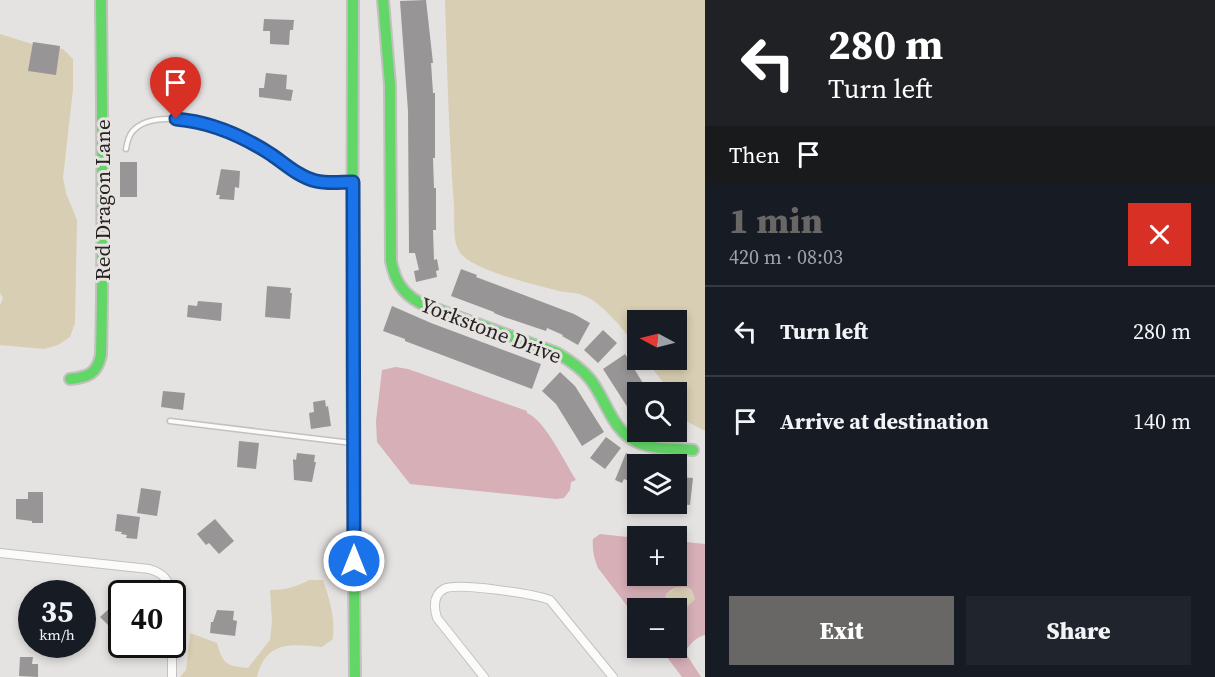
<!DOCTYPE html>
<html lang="en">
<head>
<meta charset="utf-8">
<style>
  :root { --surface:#171b24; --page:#20242c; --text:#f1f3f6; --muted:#9ea1a6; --line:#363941; --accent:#686766 }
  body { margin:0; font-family:"Source Serif 4",serif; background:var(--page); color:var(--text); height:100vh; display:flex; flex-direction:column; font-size:22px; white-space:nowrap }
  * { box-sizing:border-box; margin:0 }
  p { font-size:20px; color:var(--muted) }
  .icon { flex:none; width:33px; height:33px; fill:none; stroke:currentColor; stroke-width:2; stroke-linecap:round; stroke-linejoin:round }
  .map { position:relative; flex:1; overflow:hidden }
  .sheet { display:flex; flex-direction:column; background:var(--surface); width:510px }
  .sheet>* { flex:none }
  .banner { background:#202124; color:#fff; overflow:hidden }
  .needle { width:39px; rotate:277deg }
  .fabs { position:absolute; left:627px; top:310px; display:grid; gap:12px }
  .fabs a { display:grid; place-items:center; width:60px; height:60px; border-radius:0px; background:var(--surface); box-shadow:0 3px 9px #0003; font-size:30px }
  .speed { position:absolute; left:18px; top:580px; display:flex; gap:12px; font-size:30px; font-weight:700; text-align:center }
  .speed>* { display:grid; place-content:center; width:78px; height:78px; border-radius:50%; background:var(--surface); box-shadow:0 3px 9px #0003; line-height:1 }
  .speed small { font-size:15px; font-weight:400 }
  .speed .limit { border:3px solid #111; border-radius:9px; background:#fff; color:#111 }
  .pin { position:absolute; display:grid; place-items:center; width:51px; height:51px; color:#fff; margin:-62px -26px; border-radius:50% 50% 50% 0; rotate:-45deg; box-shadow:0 0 6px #0007 }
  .pin .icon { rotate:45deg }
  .me { position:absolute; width:66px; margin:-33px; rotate:0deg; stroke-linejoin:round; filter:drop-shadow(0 0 4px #0008) }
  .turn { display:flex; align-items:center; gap:21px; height:126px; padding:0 24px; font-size:27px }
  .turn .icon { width:78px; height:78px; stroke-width:2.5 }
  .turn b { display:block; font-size:42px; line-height:51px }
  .then { display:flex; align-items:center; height:57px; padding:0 24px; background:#0003; gap:12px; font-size:22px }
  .round { display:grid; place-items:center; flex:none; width:63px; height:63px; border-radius:0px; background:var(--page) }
  .headline { display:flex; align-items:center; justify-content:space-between; height:102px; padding:0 24px }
  h1 { font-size:36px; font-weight:800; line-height:45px; color:var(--accent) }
  .action { display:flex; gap:12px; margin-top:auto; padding:12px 24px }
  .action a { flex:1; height:69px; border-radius:0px; background:var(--accent); color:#fff; font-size:24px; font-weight:800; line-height:69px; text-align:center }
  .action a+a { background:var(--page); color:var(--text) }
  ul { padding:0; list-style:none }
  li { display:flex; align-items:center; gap:18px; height:90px; padding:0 24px; border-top:2px solid var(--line) }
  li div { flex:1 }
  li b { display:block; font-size:22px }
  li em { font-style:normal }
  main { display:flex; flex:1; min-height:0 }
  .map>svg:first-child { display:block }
</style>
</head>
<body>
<main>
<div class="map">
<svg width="705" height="677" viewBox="0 0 705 677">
  <rect width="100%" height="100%" fill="#e5e3e1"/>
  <path fill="#d8ceb3" d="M 445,0 L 705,0 L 705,431 L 686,421 L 677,401 L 676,393 L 671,393 L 646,360 L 676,360 L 676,321 L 638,321 L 637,348 C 626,332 601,301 582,295 C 575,292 567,293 559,291 C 537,285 469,270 459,251 C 452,239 455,220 454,206 C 449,138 447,69 445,0 Z
    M 0,34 L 32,44 L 63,49 L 73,59 L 73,89 L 63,178 L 66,193 L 77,220 L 75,323 L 70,337 L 58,345 L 44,349 L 0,345 L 0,305 L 3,298 L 0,293 Z
    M 309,580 L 323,580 C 330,601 335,617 333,639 L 322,647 C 292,644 266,640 257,677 L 180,677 L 186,670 L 190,633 L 217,643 C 223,664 226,666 248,668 L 270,640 L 272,622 L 270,590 C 285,590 296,587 309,580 Z
    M 678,587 L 691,589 L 695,599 L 692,604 L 677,617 L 676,609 L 664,609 L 666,594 Z"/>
  <path fill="#d6afb7" d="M 396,367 L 408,369 L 527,411 L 527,413 C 545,420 565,463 576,480 L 571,482 L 570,490 L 564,498 L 556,499 L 410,484 L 377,442 L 376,421 L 382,370 Z
    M 600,534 L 637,538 L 638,576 L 676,576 L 677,541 L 705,544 L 705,635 C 696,637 690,644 685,652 L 701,677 L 682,677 L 660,648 L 676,648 L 677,617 L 695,599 L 691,589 C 681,586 674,586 666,594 L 664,609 L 638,609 L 637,619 L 598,568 C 594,558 592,550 593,539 Z"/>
  <path fill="#979595" d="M 426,0 L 433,63 L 431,63 L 433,93 L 435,93 L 435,158 L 433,158 L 434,188 L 436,188 L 436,230 L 433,230 L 434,260 L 437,259 L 439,270 L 436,271 L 437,277 L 416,282 L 414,271 L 419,270 L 415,253 L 409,253 L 408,111 L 400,1 Z
    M 264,19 L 294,20 L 293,30 L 290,30 L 289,45 L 270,44 L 270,31 L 263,31 Z
    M 33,42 L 60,46 L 56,75 L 28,71 Z
    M 266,73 L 287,75 L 286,89 L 293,90 L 291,101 L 259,97 L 259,88 L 264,88 Z
    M 120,162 L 137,162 L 137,197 L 120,197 Z
    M 221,169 L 240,171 L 239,188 L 235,187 L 234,200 L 219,199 L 220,195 L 216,195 Z
    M 461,269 L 477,275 L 476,277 L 574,314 L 590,323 L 578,345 L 562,336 L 563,335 L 547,328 L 546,331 L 504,317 L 494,313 L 494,312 L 451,296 Z
    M 267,286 L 291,288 L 290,293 L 292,293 L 290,319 L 265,317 Z
    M 198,301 L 222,303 L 221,321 L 187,317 L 188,305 L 197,306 Z
    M 392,306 L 431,323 L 541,364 L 532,389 L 405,341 L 405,339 L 383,331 Z
    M 603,330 L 617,343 L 598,363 L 584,350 Z
    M 625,354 L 649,393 L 638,393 L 638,419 L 630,407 L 628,408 L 603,369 Z
    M 560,372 L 575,386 L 604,432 L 582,446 L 556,404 L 542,391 Z
    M 163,391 L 185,393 L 183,410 L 161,407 Z
    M 325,400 L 326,407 L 328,406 L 331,426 L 311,429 L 309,413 L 314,412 L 313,402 Z
    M 606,437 L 621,448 L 605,469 L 590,458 Z
    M 239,441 L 259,443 L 256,469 L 237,467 Z
    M 297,453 L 315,455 L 314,462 L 316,462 L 312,482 L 294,480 L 293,459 L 296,460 Z
    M 626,453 L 643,460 L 641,465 L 638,465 L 638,473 L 633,483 L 624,479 L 622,483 L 615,480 Z
    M 676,477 L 693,478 L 690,505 L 676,504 Z
    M 141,488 L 161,491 L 157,516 L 137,513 Z
    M 28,492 L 43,492 L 43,523 L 32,523 L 32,521 L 16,519 L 16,499 L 28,499 Z
    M 117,514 L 140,517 L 137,539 L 126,538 L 127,535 L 121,534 L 122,532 L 115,531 Z
    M 215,519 L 234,541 L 219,554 L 209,543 L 206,545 L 197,534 Z
    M 122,597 L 122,639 L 100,617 Z
    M 217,610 L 234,611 L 233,620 L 237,621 L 235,636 L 210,633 L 211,622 L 213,622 Z
    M 20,657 L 33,657 L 32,664 L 38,664 L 38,677 L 19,676 Z"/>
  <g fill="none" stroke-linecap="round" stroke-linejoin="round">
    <g stroke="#c2c1c0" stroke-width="7">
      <path id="lane" d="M 126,149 C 127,143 128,137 132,132 C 155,104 228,128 253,143 C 273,154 290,171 311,179 C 324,184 339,182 352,182
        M 170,421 L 352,443"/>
    </g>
    <g stroke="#c2c1c0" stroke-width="10">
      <path id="street" d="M 0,553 L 149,569 C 163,573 169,579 171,594
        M 172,645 L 172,677
        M 484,677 L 437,618 C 434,608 433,595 444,589 C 456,582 535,594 550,600 L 613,677"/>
    </g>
    <g stroke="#c2c1c0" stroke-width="14">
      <path id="fast" d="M 353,0 L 352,364 L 355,677
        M 383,0 L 390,85 L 391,261 C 395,281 402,293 420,303 L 557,353 C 569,360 581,368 590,379 C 606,399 612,431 637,442 C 654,450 675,448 693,450
        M 70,379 C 88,377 97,374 101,355 C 104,237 102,118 101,0"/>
    </g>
    <use href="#lane" stroke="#fbfbfa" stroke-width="4"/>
    <use href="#street" stroke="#fbfbfa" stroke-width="8"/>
    <use href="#fast" stroke="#63d668" stroke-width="10"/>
  </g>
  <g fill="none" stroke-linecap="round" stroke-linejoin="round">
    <g stroke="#114b97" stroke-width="15">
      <path id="route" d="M 176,119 C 211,122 243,136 272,155 C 285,164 299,177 316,181 C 328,184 341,182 353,182 L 354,561"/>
    </g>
    <use href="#route" stroke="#1a73e8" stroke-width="10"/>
  </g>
  <g text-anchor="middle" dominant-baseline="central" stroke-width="6" stroke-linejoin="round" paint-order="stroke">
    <g font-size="21" fill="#252423" stroke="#e6e2e0">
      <text transform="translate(102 200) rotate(-90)">Red Dragon Lane</text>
      <text transform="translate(491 330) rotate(21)">Yorkstone Drive</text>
    </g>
  </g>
</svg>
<div class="fabs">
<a><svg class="needle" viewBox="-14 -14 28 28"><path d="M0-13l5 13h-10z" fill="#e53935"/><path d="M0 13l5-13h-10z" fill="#9ea1a6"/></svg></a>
<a><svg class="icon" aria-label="search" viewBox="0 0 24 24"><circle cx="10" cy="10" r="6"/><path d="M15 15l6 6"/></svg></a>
<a><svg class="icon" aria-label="layers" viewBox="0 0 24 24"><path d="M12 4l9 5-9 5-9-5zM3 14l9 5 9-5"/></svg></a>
<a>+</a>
<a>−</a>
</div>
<div class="speed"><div>35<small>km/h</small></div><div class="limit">40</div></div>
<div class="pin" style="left:176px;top:119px;background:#d93025"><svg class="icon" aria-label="arrive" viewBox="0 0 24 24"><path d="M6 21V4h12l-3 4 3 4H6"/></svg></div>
<svg class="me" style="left:354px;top:561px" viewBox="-20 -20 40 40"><circle r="17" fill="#1a73e8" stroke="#fff" stroke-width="3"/><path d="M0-11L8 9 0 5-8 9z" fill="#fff"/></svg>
</div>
<section class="sheet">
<div class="banner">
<div class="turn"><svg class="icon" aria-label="left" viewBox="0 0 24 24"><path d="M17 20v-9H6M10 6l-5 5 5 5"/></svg><div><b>280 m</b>Turn left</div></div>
<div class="then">Then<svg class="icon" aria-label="arrive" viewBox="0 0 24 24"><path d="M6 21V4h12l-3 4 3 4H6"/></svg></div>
</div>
<div class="headline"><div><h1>1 min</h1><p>420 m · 08:03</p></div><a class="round" style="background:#d93025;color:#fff"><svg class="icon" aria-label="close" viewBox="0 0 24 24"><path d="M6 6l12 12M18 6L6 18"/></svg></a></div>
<ul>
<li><svg class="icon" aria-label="left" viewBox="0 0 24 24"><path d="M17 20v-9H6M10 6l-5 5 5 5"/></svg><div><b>Turn left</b></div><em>280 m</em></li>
<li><svg class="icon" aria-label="arrive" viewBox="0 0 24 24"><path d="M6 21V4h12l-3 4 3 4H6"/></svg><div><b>Arrive at destination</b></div><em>140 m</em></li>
</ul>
<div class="action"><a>Exit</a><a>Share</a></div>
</section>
</main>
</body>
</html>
